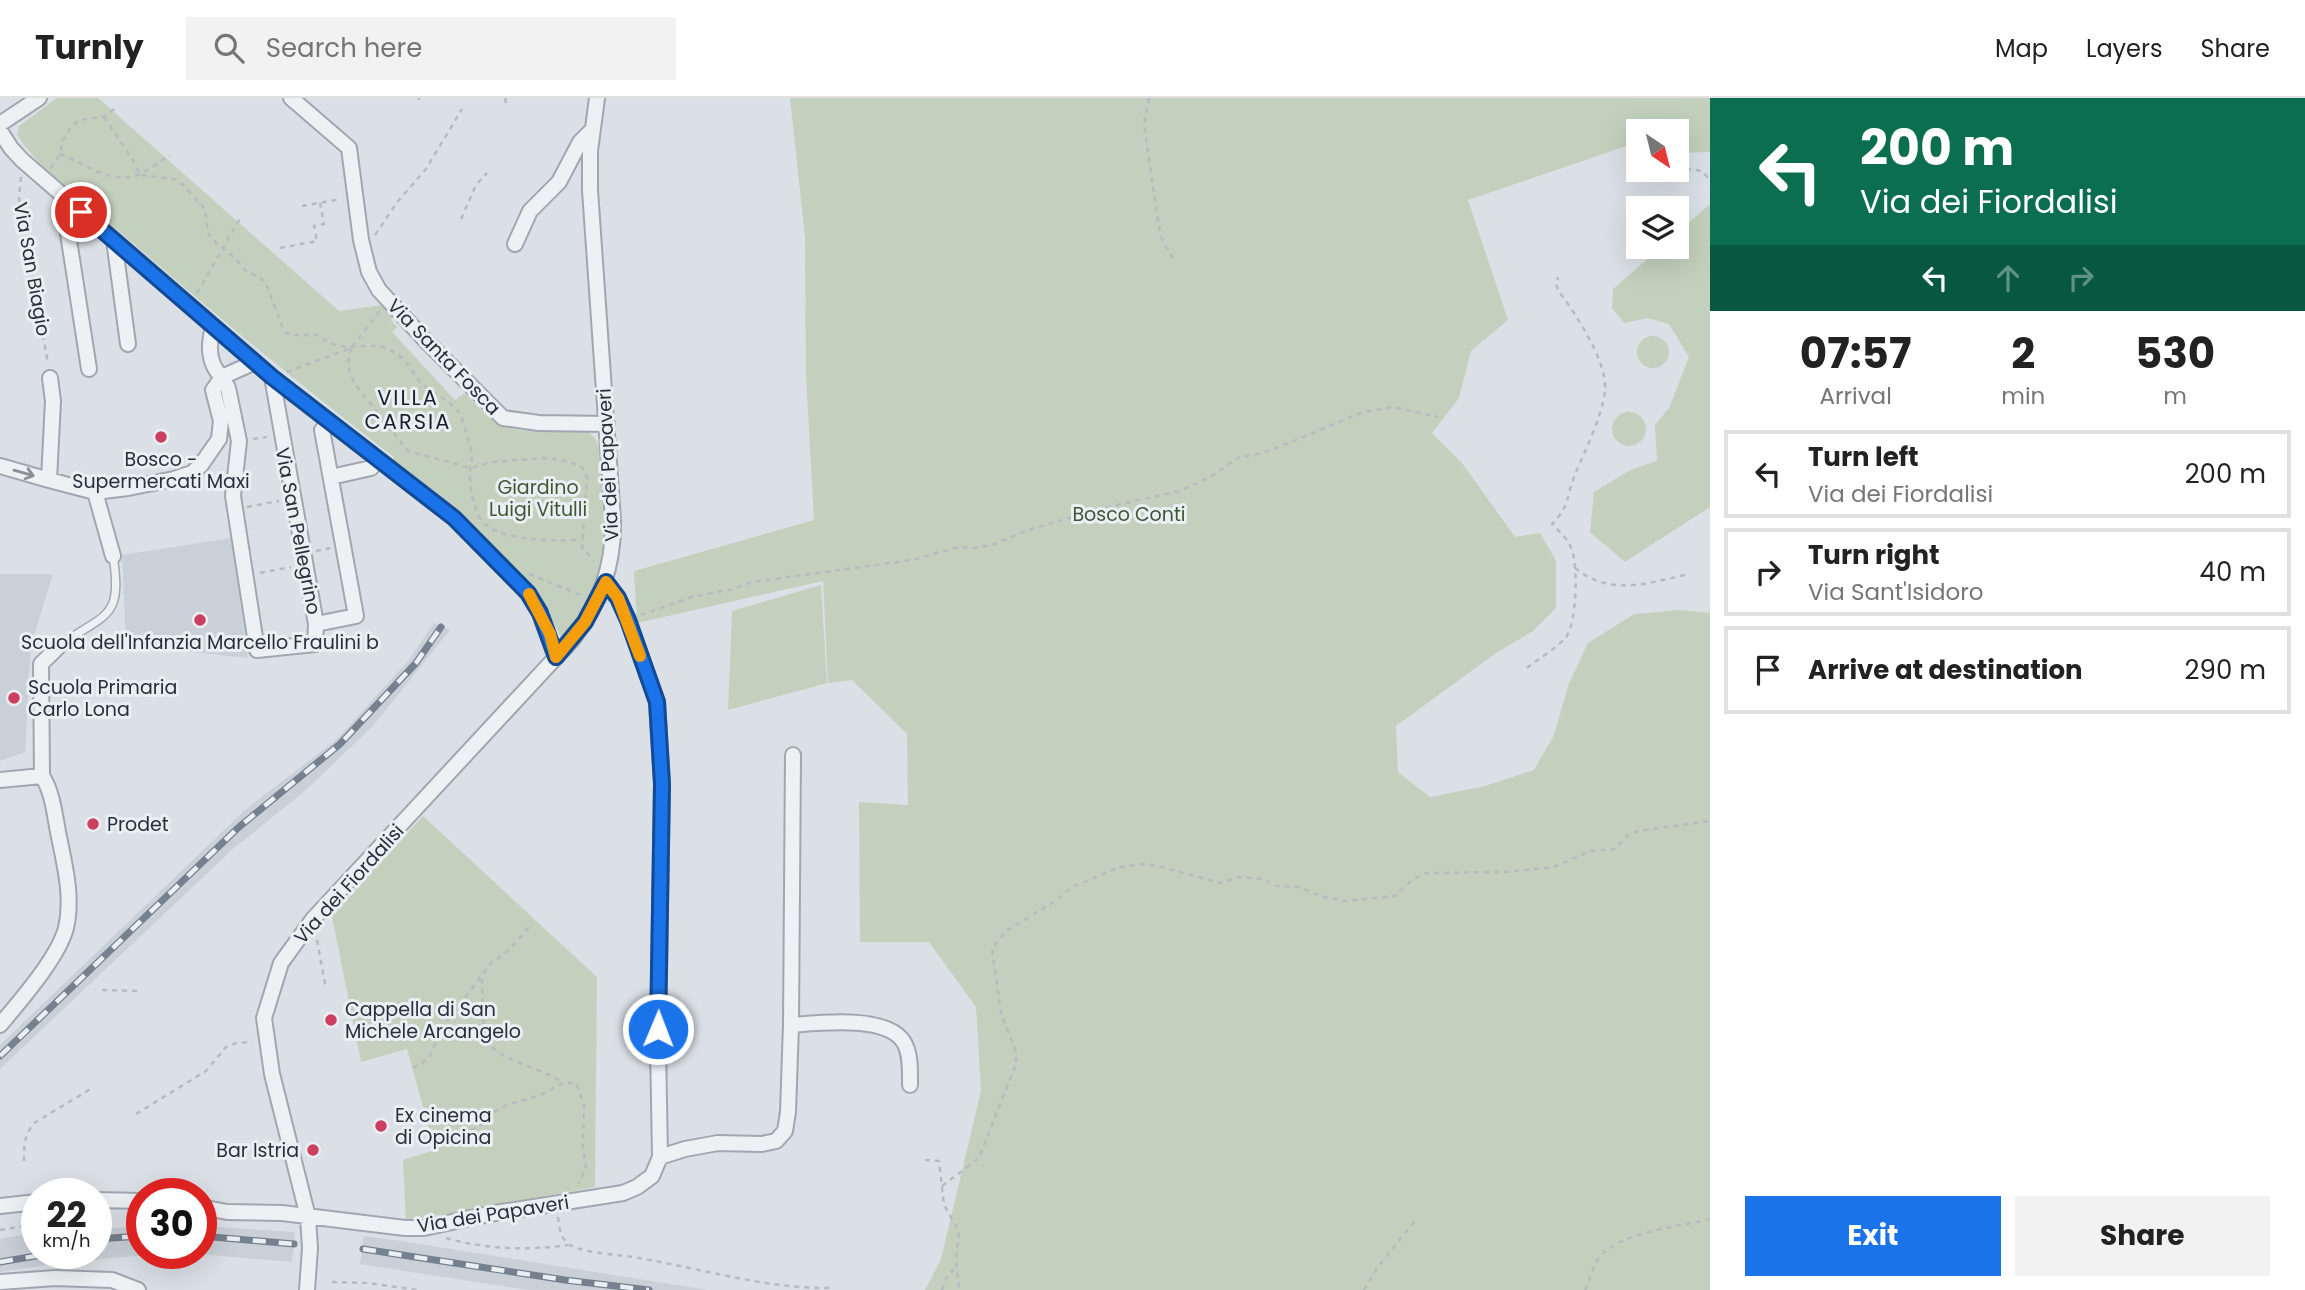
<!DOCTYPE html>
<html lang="en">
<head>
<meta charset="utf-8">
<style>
  :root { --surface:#fff; --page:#f2f2f2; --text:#222; --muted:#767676; --line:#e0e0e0; --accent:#1a73e8 }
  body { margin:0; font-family:Poppins,sans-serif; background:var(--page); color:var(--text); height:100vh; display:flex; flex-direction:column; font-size:26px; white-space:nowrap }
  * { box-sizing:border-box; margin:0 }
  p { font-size:23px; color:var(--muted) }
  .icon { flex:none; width:38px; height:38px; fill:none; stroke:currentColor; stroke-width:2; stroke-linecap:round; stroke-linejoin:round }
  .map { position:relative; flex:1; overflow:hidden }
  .panel { display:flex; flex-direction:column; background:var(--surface); width:595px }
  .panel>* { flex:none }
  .hud { background:#0b6e4f; color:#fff; overflow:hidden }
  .needle { width:46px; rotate:145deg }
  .fabs { position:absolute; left:1626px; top:21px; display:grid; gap:14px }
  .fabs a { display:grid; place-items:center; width:63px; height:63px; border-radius:0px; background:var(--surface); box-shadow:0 7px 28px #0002; font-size:35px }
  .speed { position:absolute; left:21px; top:1080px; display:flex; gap:14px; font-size:35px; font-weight:700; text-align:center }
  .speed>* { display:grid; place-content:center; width:91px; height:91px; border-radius:50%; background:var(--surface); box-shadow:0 7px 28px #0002; line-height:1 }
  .speed small { font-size:18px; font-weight:400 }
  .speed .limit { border:10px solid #d22; background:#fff; color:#111 }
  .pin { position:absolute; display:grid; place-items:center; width:60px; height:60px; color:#fff; margin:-30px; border:4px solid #fff; border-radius:50%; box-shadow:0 2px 7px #0007 }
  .me { position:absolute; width:77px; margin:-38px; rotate:1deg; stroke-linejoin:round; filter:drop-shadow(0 0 5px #0008) }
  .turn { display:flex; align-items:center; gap:24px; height:147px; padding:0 35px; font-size:32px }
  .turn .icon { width:91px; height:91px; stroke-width:2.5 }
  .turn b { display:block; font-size:49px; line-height:60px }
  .lanes { display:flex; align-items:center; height:66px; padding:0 35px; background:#0003; justify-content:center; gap:35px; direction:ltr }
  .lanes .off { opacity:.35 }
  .eta { display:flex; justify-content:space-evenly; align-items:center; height:119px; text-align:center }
  .eta b { font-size:42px; font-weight:700; line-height:49px }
  .primary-button { display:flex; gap:14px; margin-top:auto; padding:14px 35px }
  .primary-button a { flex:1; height:80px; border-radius:0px; background:var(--accent); color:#fff; font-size:28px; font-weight:700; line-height:80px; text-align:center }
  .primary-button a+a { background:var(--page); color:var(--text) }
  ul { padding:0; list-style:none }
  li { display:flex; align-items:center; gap:21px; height:88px; margin:0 14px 10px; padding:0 21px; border:4px solid var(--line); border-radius:0px }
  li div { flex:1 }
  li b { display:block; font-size:26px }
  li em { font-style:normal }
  header { display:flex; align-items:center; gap:42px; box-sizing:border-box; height:98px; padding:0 35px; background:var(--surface); border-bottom:2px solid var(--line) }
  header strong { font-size:33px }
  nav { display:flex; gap:38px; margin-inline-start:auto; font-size:24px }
  .search { width:490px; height:63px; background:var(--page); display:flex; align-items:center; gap:18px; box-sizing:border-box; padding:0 24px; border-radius:0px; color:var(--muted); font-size:26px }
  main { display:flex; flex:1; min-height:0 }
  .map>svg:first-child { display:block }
</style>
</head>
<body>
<header>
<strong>Turnly</strong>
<div class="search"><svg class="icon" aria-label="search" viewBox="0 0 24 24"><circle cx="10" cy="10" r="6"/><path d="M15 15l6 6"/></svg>Search here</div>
<nav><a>Map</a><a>Layers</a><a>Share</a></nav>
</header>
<main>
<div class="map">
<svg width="1710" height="1192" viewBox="0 0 1710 1192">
  <rect width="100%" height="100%" fill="#dbe0e6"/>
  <path fill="#c9d0d8" d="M 231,440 L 248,560 L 126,547 L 122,457 Z
    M 0,476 L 53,476 L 31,547 L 25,654 L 0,663 Z
    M 434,525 L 450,532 L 373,628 L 305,693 L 233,751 L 0,971 L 0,947 L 245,712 L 336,642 L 408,563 Z
    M 201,1128 L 295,1134 L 292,1164 L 210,1157 L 147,1157 L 69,1164 L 0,1174 L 0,1141 L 37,1134 L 37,1155 L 96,1155 L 96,1131 L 142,1129 L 142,1155 L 201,1155 Z
    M 364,1138 L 401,1143 L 708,1192 L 528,1192 L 360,1166 Z"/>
  <path fill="#c3d0bd" d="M 57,0 L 98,0 L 339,213 L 382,207 L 393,219 L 391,222 L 397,229 L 392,234 L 455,302 L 465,295 C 475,305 485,318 499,325 C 522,338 557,332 583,332 C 591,335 595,339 598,347 C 606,365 608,429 606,450 C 603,473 583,532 561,539 L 534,491 L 456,413 L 392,363 L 394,359 C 302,289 213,215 126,139 C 93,112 39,72 17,37 L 19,28 Z
    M 790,0 L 1710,0 L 1710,54 L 1677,55 L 1676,33 L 1638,33 L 1638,44 L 1468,102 L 1508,222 L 1471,253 L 1459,300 L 1432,335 L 1462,365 L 1515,439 L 1540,435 L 1556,463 L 1556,510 L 1533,533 L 1496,555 L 1396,628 L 1398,674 L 1430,699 L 1485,688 L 1534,672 L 1554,637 L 1569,585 L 1588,545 L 1634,516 L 1680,512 L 1710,515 L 1710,1192 L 925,1192 L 941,1161 L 981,993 L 976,909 L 929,844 L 860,844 L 859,704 L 908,707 L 907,636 L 852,582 L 828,585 L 823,483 L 637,525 L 634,473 L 814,422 L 806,277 L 805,139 Z
    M 1710,106 L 1710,409 L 1625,464 L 1590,434 L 1594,394 L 1632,371 L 1657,363 L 1655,327 L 1669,310 L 1689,259 L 1669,226 L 1648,220 L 1624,225 L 1612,210 L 1613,191 L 1661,149 L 1676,149 L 1677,135 Z
    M1637 254a16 16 0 1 1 32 0a16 16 0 1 1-32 0Z
    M1612 331a17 17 0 1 1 34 0a17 17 0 1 1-34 0Z
    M 821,487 L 827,585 L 728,612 L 732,513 Z
    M 423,718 L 597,879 L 595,1089 L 406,1123 L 403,1062 L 435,1052 L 407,951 L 361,964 L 332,818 Z"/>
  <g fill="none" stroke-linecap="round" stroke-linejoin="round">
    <g stroke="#a1a7b0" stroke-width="10">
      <path id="service" d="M 60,547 C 106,515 123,521 113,458"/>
    </g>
    <g stroke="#a1a7b0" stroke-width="18">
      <path id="minor" d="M 291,0 L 349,50 L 361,142 L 369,174 L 379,192 L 427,244 L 503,320 L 539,325 L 607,326
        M 0,26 L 39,0
        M 0,33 L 11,50 L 22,62 L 272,279 L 454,420 L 528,495 L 540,515 L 556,559
        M 62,97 L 89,271
        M 114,142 L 128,246
        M 515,146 L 530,113 L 559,84 L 580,44 L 591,33
        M 213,230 C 208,247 208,266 222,279 L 255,264
        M 50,280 L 53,303 L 49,382 L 95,394 L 128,390 L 174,381 L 192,375 L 201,367 L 219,341 L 221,323 L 213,292 L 222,279 L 228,290 L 239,343 L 233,398 L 257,552 L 315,546 L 316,526 L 272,279
        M 0,368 L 49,382
        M 331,379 L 371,370 L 377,361
        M 95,394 L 113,458
        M 316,526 L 356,518 L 322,332 L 329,325
        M 0,682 L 42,678
        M 0,927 C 20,903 58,860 66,830 C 73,800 65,768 59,739 C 55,720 53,694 42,678 L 41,566 L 60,547
        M 791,927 C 819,925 885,917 903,943 C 911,954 910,974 910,987
        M 660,1059 L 685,1051 L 718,1045 L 762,1046 L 776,1043 L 785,1033 L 788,1014 L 791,927 L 793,657
        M 96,1102 L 142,1103
        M 0,1108 L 37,1104
        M 201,1109 L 227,1114 L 282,1115 L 405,1130 L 424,1130 L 489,1116 L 623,1095 L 637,1089 L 652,1078 L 660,1059 L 658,948 L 662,686 L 657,604 L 628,522 L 618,500 L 606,484
        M 0,1184 L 55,1180 L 112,1182 L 138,1192
        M 307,1192 L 310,1150 L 308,1119 L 272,976 L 264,920 L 281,865 L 313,821 L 572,542 C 600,505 614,469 613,422 L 590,92 L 590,53 L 597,0"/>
    </g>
    <path stroke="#b6bbc0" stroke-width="2.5" stroke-dasharray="5 5" stroke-linecap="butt" d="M 505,0 L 506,5
      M 1149,0 L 1144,26 L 1157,117 L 1161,139 L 1174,163
      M 419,2 L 419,0
      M 104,19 L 133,62 L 140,77 L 174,81 L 182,86 L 205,111 L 208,135 L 214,143 L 236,161 L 245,172 L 262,181 L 266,186 L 284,233 L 290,237 L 319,237 C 347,263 370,235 398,257 C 409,264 413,277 422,286 C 434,296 451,303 460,316 C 462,320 472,352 472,357 C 472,364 469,371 470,378 C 470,391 474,414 483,424 C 503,444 556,443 582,442
      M 60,56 C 83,65 112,87 137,77 C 149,73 160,63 170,57
      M 1676,69 L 1702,73 L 1710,82
      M 51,70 L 60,56 L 63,42 L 71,29 L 79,22 L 104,19 L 118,8
      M 21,79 L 19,100 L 48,266
      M 302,108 L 341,101
      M 461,121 L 476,87 L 487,75
      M 375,137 L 398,103 L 426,71 L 462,11
      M 280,150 L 317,143 L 314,128 L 324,126 L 320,105
      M 197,195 L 241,119
      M 351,250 C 347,264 348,272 354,285 L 408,353 L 471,370 L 492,364 L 543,360 L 562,362 L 579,367 L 585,373 L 587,381 L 582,449 L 594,463
      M 287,274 L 351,250 L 380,213
      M 253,341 L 267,339
      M 169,357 L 171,368
      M 247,409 L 279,403
      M 316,453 L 330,450
      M 1575,470 C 1611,499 1648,485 1689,476
      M 260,475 L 291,469
      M 529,476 L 581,497
      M 641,517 L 692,499 L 733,491 L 752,484 L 912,462 L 958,449 L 975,450 L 995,446 L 1028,432 L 1112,408 L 1180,393 L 1212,378 L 1239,359 L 1263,355 L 1289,345 L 1360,315 L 1393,309 L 1438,319
      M 1527,570 C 1539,560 1556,551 1566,539 C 1577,524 1578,469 1572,452 C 1568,441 1560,434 1552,426 C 1571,407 1566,397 1576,374 C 1586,351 1602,318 1605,293 C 1608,264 1575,215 1558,192 L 1556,186 L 1558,179
      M 317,842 L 326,891
      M 482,881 C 483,897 481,927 487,942 C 495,962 544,970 563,985
      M 102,892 L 140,893
      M 413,970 L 428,961 L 444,927 L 492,864 C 509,855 520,840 532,825
      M 136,1016 L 206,973 L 226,949 L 236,945 L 252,944
      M 434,1047 L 449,1043 L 480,1028 L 498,1011 L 509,1006 L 541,997 L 563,985 L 576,985 L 584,1007 L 583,1051 L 586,1069 L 579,1086
      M 925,1062 L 939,1063 L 944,1107 L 959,1134 L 956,1162 L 959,1192
      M 24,1063 C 24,1047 24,1038 34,1025 L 94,989
      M 942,1088 L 979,1060 L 1016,966 L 1016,954 L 1001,915 L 992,851 L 1006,833 L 1057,802 L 1071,790 L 1117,770 L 1142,766 L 1158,768 L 1220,785 L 1239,779 L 1263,781 L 1277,788 L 1299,789 L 1320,798 L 1343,803 L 1395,798 L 1413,781 L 1427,775 L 1503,774 L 1553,769 L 1591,753 L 1615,751 L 1628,737 L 1638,733 L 1710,723
      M 558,1119 C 559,1129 561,1142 570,1147 C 583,1155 623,1157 639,1160 C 703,1171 767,1191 831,1190
      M 0,1132 L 37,1126
      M 446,1140 C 483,1151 529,1153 568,1147
      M 332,1184 L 368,1185 L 417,1192
      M 942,1192 L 948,1176 L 957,1170
      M 1364,1192 L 1378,1169 L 1417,1120
      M 1585,1192 C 1590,1182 1594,1165 1601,1157 C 1625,1133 1679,1129 1710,1121"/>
    <use href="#service" stroke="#eef1f4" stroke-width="7"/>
    <use href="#minor" stroke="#eef1f4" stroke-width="14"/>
    <g stroke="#75818f" stroke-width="7">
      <path id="rail" d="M 0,958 L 239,729 L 340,646 L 416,565 L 441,529
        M 201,1138 L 294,1146
        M 96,1141 L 142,1138
        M 363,1151 L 565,1182 L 649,1192
        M 0,1164 L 53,1155"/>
    </g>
    <use href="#rail" stroke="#eaeff4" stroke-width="4.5" stroke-dasharray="13" stroke-linecap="butt"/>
  </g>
  <defs><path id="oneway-shaft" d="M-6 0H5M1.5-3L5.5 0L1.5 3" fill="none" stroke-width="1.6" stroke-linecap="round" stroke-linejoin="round" transform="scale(1.75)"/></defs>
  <use stroke="#8a9098" href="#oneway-shaft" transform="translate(24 375) rotate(16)"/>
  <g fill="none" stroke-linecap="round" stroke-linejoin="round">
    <g stroke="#114b97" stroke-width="18">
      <path id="route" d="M 81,114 L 272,279 L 454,420 L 528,495 L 540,515 L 556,559 L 585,524 L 606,484 L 618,500 L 628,522 L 657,604 L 662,686 L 658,931"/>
    </g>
    <use href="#route" stroke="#1a73e8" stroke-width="12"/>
    <path stroke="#f59e0b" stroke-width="12" d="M 529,496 L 550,536 L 556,559 L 585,524 L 606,484 L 618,500 L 640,558"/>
  </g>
  <g fill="#cc3f60" stroke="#eaeff4" stroke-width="2.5">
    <circle cx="161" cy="339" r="7"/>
    <circle cx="200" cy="522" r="7"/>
    <circle cx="14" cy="600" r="7"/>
    <circle cx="93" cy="726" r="7"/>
    <circle cx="331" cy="922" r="7"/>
    <circle cx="381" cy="1028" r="7"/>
    <circle cx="313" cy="1052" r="7"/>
  </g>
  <g text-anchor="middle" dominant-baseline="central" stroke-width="6" stroke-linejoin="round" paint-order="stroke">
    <g font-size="19" fill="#262f3c" stroke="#eaeff4">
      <text transform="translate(32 171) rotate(80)">Via San Biagio</text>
      <text transform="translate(444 259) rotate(46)">Via Santa Fosca</text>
      <text transform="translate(608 367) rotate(-93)">Via dei Papaveri</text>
      <text transform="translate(298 433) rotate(79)">Via San Pellegrino</text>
      <text transform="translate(349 786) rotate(-48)">Via dei Fiordalisi</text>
      <text transform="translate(493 1116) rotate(-9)">Via dei Papaveri</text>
    </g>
    <g font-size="19" fill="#262f3c" stroke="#eaeff4" text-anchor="start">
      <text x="161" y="361" text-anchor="middle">Bosco -<tspan x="161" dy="22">Supermercati Maxi</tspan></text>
      <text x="200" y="544" text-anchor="middle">Scuola dell'Infanzia Marcello Fraulini b</text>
      <text x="28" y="589">Scuola Primaria<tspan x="28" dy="22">Carlo Lona</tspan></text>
      <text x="107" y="726">Prodet</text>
      <text x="345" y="911">Cappella di San<tspan x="345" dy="22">Michele Arcangelo</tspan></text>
      <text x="395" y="1017">Ex cinema<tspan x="395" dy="22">di Opicina</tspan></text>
      <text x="299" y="1052" text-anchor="end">Bar Istria</text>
    </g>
    <g font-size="19" fill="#3d5733" stroke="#eaeff4">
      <text x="538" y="389">Giardino<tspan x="538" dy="22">Luigi Vitulli</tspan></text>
      <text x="1129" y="416">Bosco Conti</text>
    </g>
    <g font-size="21" letter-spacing="2" fill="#18202c" stroke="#eaeff4">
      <text x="408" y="299">VILLA<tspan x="408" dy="24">CARSIA</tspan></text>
    </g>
  </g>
</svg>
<div class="fabs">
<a><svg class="needle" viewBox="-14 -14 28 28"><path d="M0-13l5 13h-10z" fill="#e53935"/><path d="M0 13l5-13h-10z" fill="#767676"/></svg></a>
<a><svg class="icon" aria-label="layers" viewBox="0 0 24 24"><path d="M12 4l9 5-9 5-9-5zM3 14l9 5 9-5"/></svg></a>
</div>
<div class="speed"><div>22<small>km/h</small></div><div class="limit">30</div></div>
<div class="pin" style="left:81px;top:114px;background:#d93025"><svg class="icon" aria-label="arrive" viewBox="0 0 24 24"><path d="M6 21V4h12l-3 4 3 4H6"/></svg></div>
<svg class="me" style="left:658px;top:931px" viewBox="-20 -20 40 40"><circle r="17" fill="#1a73e8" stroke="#fff" stroke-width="3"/><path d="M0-11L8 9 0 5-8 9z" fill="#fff"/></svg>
</div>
<section class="panel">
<div class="hud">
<div class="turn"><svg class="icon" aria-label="left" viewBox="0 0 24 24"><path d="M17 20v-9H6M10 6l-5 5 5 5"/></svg><div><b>200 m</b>Via dei Fiordalisi</div></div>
<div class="lanes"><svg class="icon" aria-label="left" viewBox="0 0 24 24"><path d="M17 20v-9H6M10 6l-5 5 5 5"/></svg><svg class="icon off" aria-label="ahead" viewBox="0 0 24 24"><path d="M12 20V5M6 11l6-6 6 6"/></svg><svg class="icon off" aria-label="right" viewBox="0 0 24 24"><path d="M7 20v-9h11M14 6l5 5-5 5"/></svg></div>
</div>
<div class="eta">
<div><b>07:57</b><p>Arrival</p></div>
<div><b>2</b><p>min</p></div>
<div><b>530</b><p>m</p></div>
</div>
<ul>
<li><svg class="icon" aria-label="left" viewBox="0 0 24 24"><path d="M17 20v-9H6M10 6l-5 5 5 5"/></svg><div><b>Turn left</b><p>Via dei Fiordalisi</p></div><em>200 m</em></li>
<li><svg class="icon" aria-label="right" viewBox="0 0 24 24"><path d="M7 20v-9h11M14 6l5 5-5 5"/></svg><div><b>Turn right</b><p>Via Sant'Isidoro</p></div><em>40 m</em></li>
<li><svg class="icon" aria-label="arrive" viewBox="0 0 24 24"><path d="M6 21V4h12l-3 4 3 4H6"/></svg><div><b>Arrive at destination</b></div><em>290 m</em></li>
</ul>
<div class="primary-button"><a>Exit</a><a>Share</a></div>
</section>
</main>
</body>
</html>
